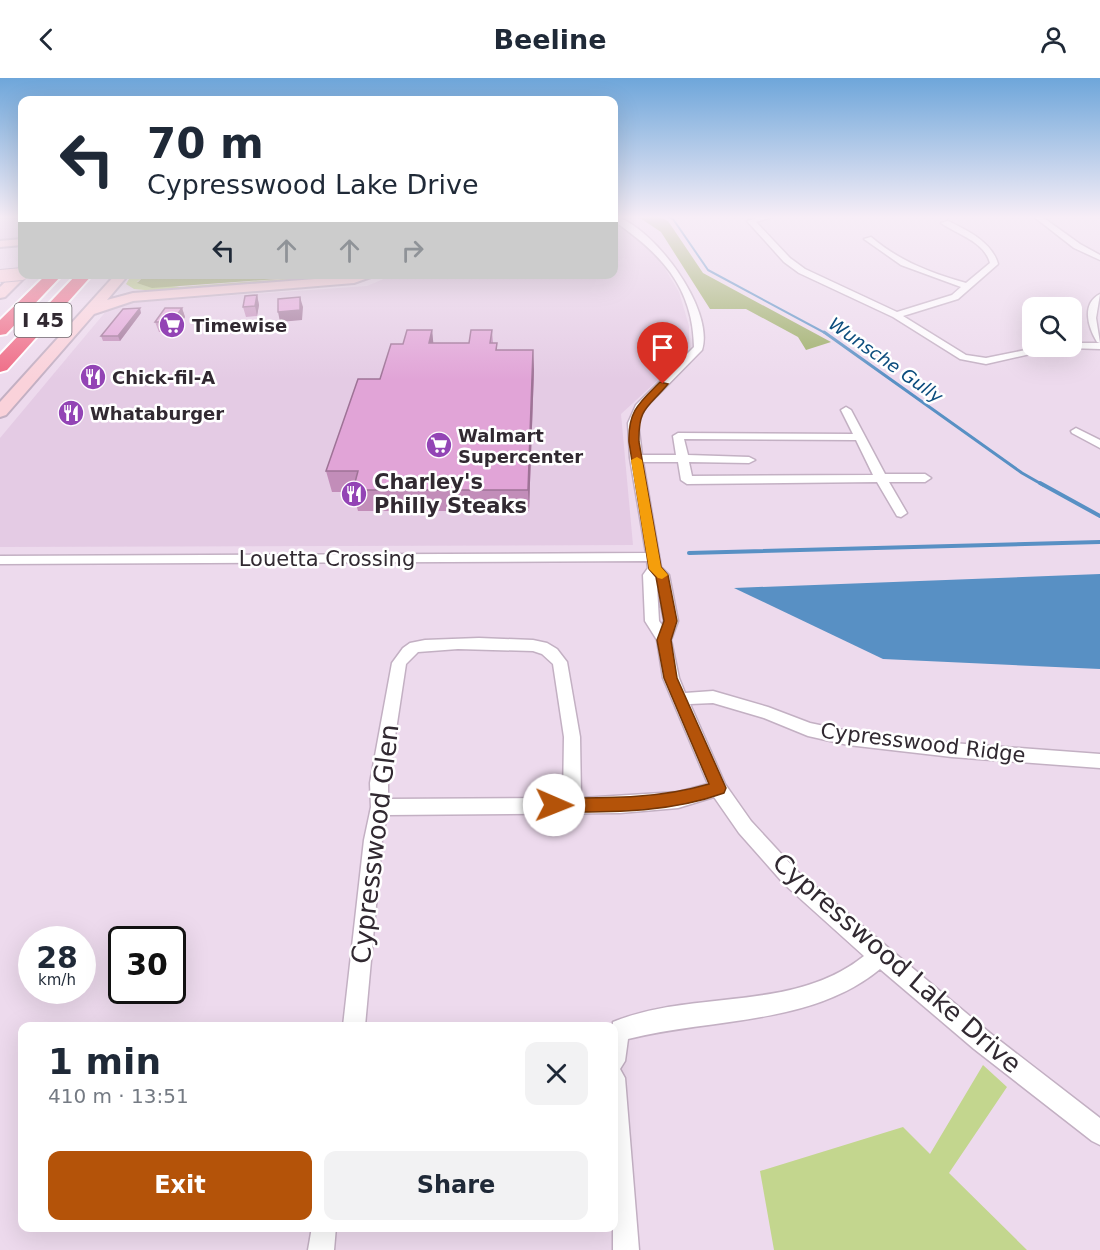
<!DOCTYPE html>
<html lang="en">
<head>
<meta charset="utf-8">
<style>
  :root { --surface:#fff; --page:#f2f2f3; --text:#1f2937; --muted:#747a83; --accent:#b45309 }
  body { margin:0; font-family:"DejaVu Sans",sans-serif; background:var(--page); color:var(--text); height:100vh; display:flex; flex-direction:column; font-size:22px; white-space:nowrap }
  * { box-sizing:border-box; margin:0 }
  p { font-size:20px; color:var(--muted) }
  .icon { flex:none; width:33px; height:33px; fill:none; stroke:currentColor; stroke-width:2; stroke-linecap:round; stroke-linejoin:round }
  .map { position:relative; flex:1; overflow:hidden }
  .sheet { position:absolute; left:18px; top:944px; width:600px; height:210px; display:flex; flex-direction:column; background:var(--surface); border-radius:12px; box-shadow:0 6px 24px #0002 }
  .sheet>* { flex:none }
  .guide { position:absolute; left:18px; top:18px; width:600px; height:183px; border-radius:12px; box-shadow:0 6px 24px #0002; background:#fff; color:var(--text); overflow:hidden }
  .fabs { position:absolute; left:1022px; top:219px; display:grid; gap:12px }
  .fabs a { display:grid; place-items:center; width:60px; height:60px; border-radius:12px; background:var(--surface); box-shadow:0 6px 24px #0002; font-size:30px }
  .speed { position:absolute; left:18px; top:848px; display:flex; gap:12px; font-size:30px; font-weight:700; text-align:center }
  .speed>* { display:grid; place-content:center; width:78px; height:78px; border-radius:50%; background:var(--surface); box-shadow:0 6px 24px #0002; line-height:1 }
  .speed small { font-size:15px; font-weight:400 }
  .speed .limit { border:3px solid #111; border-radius:9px; background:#fff; color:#111 }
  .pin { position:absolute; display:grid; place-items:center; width:51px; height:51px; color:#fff; margin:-62px -26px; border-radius:50% 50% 50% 0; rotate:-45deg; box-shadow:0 0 6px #0007 }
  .pin .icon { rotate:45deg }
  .me { position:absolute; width:66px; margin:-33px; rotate:91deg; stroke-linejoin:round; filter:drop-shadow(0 0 4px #0008) }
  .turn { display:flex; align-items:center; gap:21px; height:126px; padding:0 30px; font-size:27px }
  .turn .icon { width:78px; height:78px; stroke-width:2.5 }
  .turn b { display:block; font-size:42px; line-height:51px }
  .lanes { display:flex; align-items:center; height:57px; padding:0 30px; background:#0003; justify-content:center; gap:30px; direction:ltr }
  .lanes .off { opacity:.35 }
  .round { display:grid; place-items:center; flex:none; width:63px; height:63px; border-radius:12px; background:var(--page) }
  .summary { display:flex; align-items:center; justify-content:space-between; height:102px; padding:0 30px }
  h1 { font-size:36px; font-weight:700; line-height:45px }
  .button { display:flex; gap:12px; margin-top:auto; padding:12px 30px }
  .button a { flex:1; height:69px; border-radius:12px; background:var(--accent); color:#fff; font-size:24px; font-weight:700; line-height:69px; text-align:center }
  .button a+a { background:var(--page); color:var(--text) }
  header { display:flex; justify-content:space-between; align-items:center; height:78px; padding:0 30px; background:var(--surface); font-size:27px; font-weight:700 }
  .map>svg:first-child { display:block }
</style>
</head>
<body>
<header><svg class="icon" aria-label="back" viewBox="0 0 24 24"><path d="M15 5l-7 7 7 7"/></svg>Beeline<svg class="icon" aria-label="person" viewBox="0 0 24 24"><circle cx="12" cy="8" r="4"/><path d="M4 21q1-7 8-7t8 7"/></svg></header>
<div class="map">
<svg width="1100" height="1172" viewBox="0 0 1100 1172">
  <rect width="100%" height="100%" fill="#eddaed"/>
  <path fill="#e4cbe4" d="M 0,138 L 22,138 L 22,162 L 0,163 Z
    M 614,145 L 655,174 L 679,214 L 689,248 L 689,269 L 681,281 L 621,336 L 633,467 L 0,469 L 0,360 L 112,226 L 367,208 L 393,197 L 614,196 Z"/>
  <path fill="#c3d68e" d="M 132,196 L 146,197 L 137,204 L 180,209 L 334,197 L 362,197 L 155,213 L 134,211 L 126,206 Z
    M 983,987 L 1007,1009 L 949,1095 L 1027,1172 L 774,1172 L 760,1093 L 903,1049 L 930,1076 Z"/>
  <path fill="#9cae66" d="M 657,138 L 668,143 L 703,195 L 831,264 L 806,272 L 798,259 L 746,231 L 710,231 L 661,154 L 640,140 Z
    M 146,196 L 334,196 L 334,197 L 152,210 L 137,205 Z"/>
  <path fill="#5890c4" d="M 1100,496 L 1100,591 L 883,581 L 734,510 Z"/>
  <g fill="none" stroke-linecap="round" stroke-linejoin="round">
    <path stroke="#5890c4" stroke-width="2" d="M 667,138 L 673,141 L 708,192 L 827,256"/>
    <path stroke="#5890c4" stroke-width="3" d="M 824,254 L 1022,395 L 1043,407"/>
    <path stroke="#5890c4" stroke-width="4" d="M 1040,405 L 1100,438
      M 689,475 L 1100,464"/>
    <g stroke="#c3b0c3" stroke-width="3">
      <path id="minor" d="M 614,138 C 653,148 715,231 702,272 L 645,330 L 638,345 L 642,377 L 676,377 L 673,358 L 678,355 L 853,356 L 841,332 L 846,329 L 851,332 L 885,396 L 925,396 L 931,400 L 925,404 L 889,404 L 907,435 L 901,439 L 897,438 L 877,404 L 687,406 L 681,402 L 678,384 L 643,384 L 661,489 L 669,497 L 678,543 L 671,562 L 679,600 L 685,615 L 713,613 L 768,629 L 810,645 L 848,653 L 952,665 L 1100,676 L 1100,690 L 952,679 L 848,667 L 808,658 L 764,640 L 713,625 L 690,626 L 725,706 L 751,743 L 798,794 L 990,955 L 1100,1040 L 1100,1067 L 1092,1063 L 974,971 L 880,891 C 811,948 710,940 628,961 L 625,983 L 620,991 L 625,1000 L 639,1172 L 613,1172 L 613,944 C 693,911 793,935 864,878 L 784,806 L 739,755 L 714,719 L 678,730 L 620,735 L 387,737 L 382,762 L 365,948 L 343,948 L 364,762 L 371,729 L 370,705 L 392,585 L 403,570 L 410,565 L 425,562 L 479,560 L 533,562 L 547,565 L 557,571 L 567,584 L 580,659 L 581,720 L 678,714 L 708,706 L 663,600 L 657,562 L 645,543 L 643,497 L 648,490 L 647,483 L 0,486 L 0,478 L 646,475 L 630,380 L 628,345 L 636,327 L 694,269 C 693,208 660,175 614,143 ZM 684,361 L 856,362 L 873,397 L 692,398 L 689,384 L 749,385 L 755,382 L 749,379 L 688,377 ZM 657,508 L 664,543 L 662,547 L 659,543 ZM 458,571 L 533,573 L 542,576 L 553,586 L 564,659 L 563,720 L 388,721 L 388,705 L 406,586 L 418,574 Z
        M 762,138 L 775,138 L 756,144 L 790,180 L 805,191 L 897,234 L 952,217 L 961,209 L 901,187 L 864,161 L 871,159 C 899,183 931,195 966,205 L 990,185 C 984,163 958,157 941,145 L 948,143 C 967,152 992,164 998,186 L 958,221 L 903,238 L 966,277 L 986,280 L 1045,268 L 1066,268 L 986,286 L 960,281 L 893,239 L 799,195 L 784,184 L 747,143 Z
        M 1033,138 L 1041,138 L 1080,166 L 1100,177 L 1100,182 L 1074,170 Z
        M 1100,216 L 1096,240 L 1100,265 L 1097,264 C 1088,249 1081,226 1100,216 Z
        M 1071,265 L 1100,265 L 1100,271 L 1068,270 L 1067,268 L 1071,268 Z
        M 1076,350 L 1100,362 L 1100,370 L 1072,355 L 1071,353 Z
        M 312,1149 L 336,1149 L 334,1172 L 308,1172 Z"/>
    </g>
    <g stroke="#c3b0c3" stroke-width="4">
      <path id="secondary" d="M 22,161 L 22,167 L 0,169 L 0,163 Z
        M 22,191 L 22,196 L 26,198 L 5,219 L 0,220 L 0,209 L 18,192 Z
        M 116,196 L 129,196 L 107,222 L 133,215 L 379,196 L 354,205 L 133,223 L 94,236 L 6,337 L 0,339 L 0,324 Z"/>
    </g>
    <g stroke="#fff" stroke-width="4">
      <path id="motorway" d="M 47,196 L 63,196 L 6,256 L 0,257 L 0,242 Z
        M 77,196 L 93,196 L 7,292 L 0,294 L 0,277 Z"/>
    </g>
    <use href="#minor" fill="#fff" fill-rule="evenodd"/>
    <use href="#secondary" fill="#fad2da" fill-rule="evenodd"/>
    <use href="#motorway" fill="#ef6a84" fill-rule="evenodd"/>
    <g stroke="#c3b0c3" stroke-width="14" stroke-linecap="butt">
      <path id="secondary-bridge" d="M 0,198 L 22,196"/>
    </g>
    <use href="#secondary-bridge" stroke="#fad2da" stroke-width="12"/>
  </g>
  <path fill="#c28db9" d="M 257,217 L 259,227 L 257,238 L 246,239 L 243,229 Z
    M 182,230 L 185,239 L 176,254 L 159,254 L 155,244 Z
    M 141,235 L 120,263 L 103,263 L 101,258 Z
    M 432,252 L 433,265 L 469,265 L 492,252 L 493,265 L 497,272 L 533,272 L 534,292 L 529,433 L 358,433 L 353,414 L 332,414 L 326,393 L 380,301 L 403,266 Z"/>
  <path fill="#9e7396" d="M 257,217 L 259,227 L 257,238 L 255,228 Z
    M 300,219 L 303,229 L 302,242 L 280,244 L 278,234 Z
    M 140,230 L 141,235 L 120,263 L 118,258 Z
    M 182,230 L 185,239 L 176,254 L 172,244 Z
    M 432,252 L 434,271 L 429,265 Z
    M 533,272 L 534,292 L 529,433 L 528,412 Z"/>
  <path fill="#e1a4d7" stroke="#9e7396" stroke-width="1.5" d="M 257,217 L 255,228 L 243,229 L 245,218 Z
    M 300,219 L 300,232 L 278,234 L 278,221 Z
    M 140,230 L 118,258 L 101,258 L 123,231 Z
    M 165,230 L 182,230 L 172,244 L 155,244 Z
    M 407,252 L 432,252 L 429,265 L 469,265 L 471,252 L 492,252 L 490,265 L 497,265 L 496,272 L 533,272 L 528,412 L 353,412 L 358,393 L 326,393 L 358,301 L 380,301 L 391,266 L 403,266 Z"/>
  <linearGradient id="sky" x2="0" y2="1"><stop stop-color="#6ea6da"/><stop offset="0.46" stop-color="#f7eef7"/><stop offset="1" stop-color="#f7eef7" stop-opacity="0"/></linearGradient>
  <rect width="1100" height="302" fill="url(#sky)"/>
  <path fill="#b45309" stroke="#753606" stroke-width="1.5" d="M 660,304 L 668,306 C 648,330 638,329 639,364 L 661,489 L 668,497 L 677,543 L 671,562 L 677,600 L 726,710 L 724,715 C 669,735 612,734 554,734 L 549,732 L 546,727 L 549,722 L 554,720 C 607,720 658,721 709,706 L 664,600 L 657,562 L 664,543 L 656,499 L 649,491 L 629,364 C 628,333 639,325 660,304 Z"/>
  <path fill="#f59e0b" d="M 637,379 L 642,382 L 661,489 L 668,497 L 662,501 L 658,500 L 649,491 L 631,382 Z"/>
  <defs>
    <g id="supermarket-disc" transform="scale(1.35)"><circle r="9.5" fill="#9344b5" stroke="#fff"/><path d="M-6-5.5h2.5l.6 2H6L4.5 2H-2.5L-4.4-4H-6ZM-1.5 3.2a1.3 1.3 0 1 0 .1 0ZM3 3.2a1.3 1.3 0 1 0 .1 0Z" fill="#fff"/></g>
    <g id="restaurant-disc" transform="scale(1.35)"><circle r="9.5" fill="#9344b5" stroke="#fff"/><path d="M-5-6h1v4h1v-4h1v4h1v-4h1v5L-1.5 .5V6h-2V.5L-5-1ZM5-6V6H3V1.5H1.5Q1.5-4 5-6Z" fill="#fff"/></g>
  </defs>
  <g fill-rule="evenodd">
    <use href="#supermarket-disc" x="172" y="247"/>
    <use href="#restaurant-disc" x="93" y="299"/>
    <use href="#restaurant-disc" x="71" y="335"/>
    <use href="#supermarket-disc" x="439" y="367"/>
    <use href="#restaurant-disc" x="354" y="416"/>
  </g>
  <g text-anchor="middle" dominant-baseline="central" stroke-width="5" stroke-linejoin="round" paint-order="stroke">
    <g font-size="18" font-weight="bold" fill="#312931" stroke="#fff" text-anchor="start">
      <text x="192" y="247">Timewise</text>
      <text x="112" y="299">Chick-fil-A</text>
      <text x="90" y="335">Whataburger</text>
      <text x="458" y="357">Walmart<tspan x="458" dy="21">Supercenter</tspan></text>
    </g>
    <g font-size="18" font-style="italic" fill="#0b4c7d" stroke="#fff">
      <text transform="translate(886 282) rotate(35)">Wunsche Gully</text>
    </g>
    <rect fill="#fff" stroke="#6f696f" stroke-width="1.5" x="14.5" y="225" width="57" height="34" rx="4.5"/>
    <g font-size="20" font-weight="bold" fill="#312931">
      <text x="43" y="242">I 45</text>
    </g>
    <g font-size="21" font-weight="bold" fill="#312931" stroke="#fff" text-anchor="start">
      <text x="374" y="404">Charley's<tspan x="374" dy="24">Philly Steaks</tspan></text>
    </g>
    <g font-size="21" fill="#312931" stroke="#fff">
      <text x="327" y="481">Louetta Crossing</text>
      <text transform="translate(923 665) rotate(7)">Cypresswood Ridge</text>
    </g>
    <g font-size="26" fill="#312931" stroke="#fff">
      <text transform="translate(375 766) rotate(-83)">Cypresswood Glen</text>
      <text transform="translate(897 885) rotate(41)">Cypresswood Lake Drive</text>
    </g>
  </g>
</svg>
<div class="fabs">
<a><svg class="icon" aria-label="search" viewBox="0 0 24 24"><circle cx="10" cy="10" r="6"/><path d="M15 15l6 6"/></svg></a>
</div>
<div class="speed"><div>28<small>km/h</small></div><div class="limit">30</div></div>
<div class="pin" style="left:663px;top:306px;background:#d93025"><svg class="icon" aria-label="arrive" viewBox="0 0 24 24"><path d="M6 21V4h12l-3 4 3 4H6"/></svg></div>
<svg class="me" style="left:554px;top:727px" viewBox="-20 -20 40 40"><circle r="19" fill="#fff"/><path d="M0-13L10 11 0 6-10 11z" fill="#b45309"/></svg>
<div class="guide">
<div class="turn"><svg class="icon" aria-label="left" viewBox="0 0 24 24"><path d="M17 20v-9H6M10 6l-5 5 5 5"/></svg><div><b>70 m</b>Cypresswood Lake Drive</div></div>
<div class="lanes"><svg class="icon" aria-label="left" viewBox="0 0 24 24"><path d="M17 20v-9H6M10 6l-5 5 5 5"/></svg><svg class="icon off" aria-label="ahead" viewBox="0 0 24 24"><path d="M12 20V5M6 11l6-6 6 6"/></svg><svg class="icon off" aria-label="ahead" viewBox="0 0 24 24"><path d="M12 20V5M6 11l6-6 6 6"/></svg><svg class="icon off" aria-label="right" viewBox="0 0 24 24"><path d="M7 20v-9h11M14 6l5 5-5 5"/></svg></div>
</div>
<section class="sheet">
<div class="summary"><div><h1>1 min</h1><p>410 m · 13:51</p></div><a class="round"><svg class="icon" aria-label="close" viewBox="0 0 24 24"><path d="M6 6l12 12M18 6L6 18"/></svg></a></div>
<div class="button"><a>Exit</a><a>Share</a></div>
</section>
</div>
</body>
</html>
